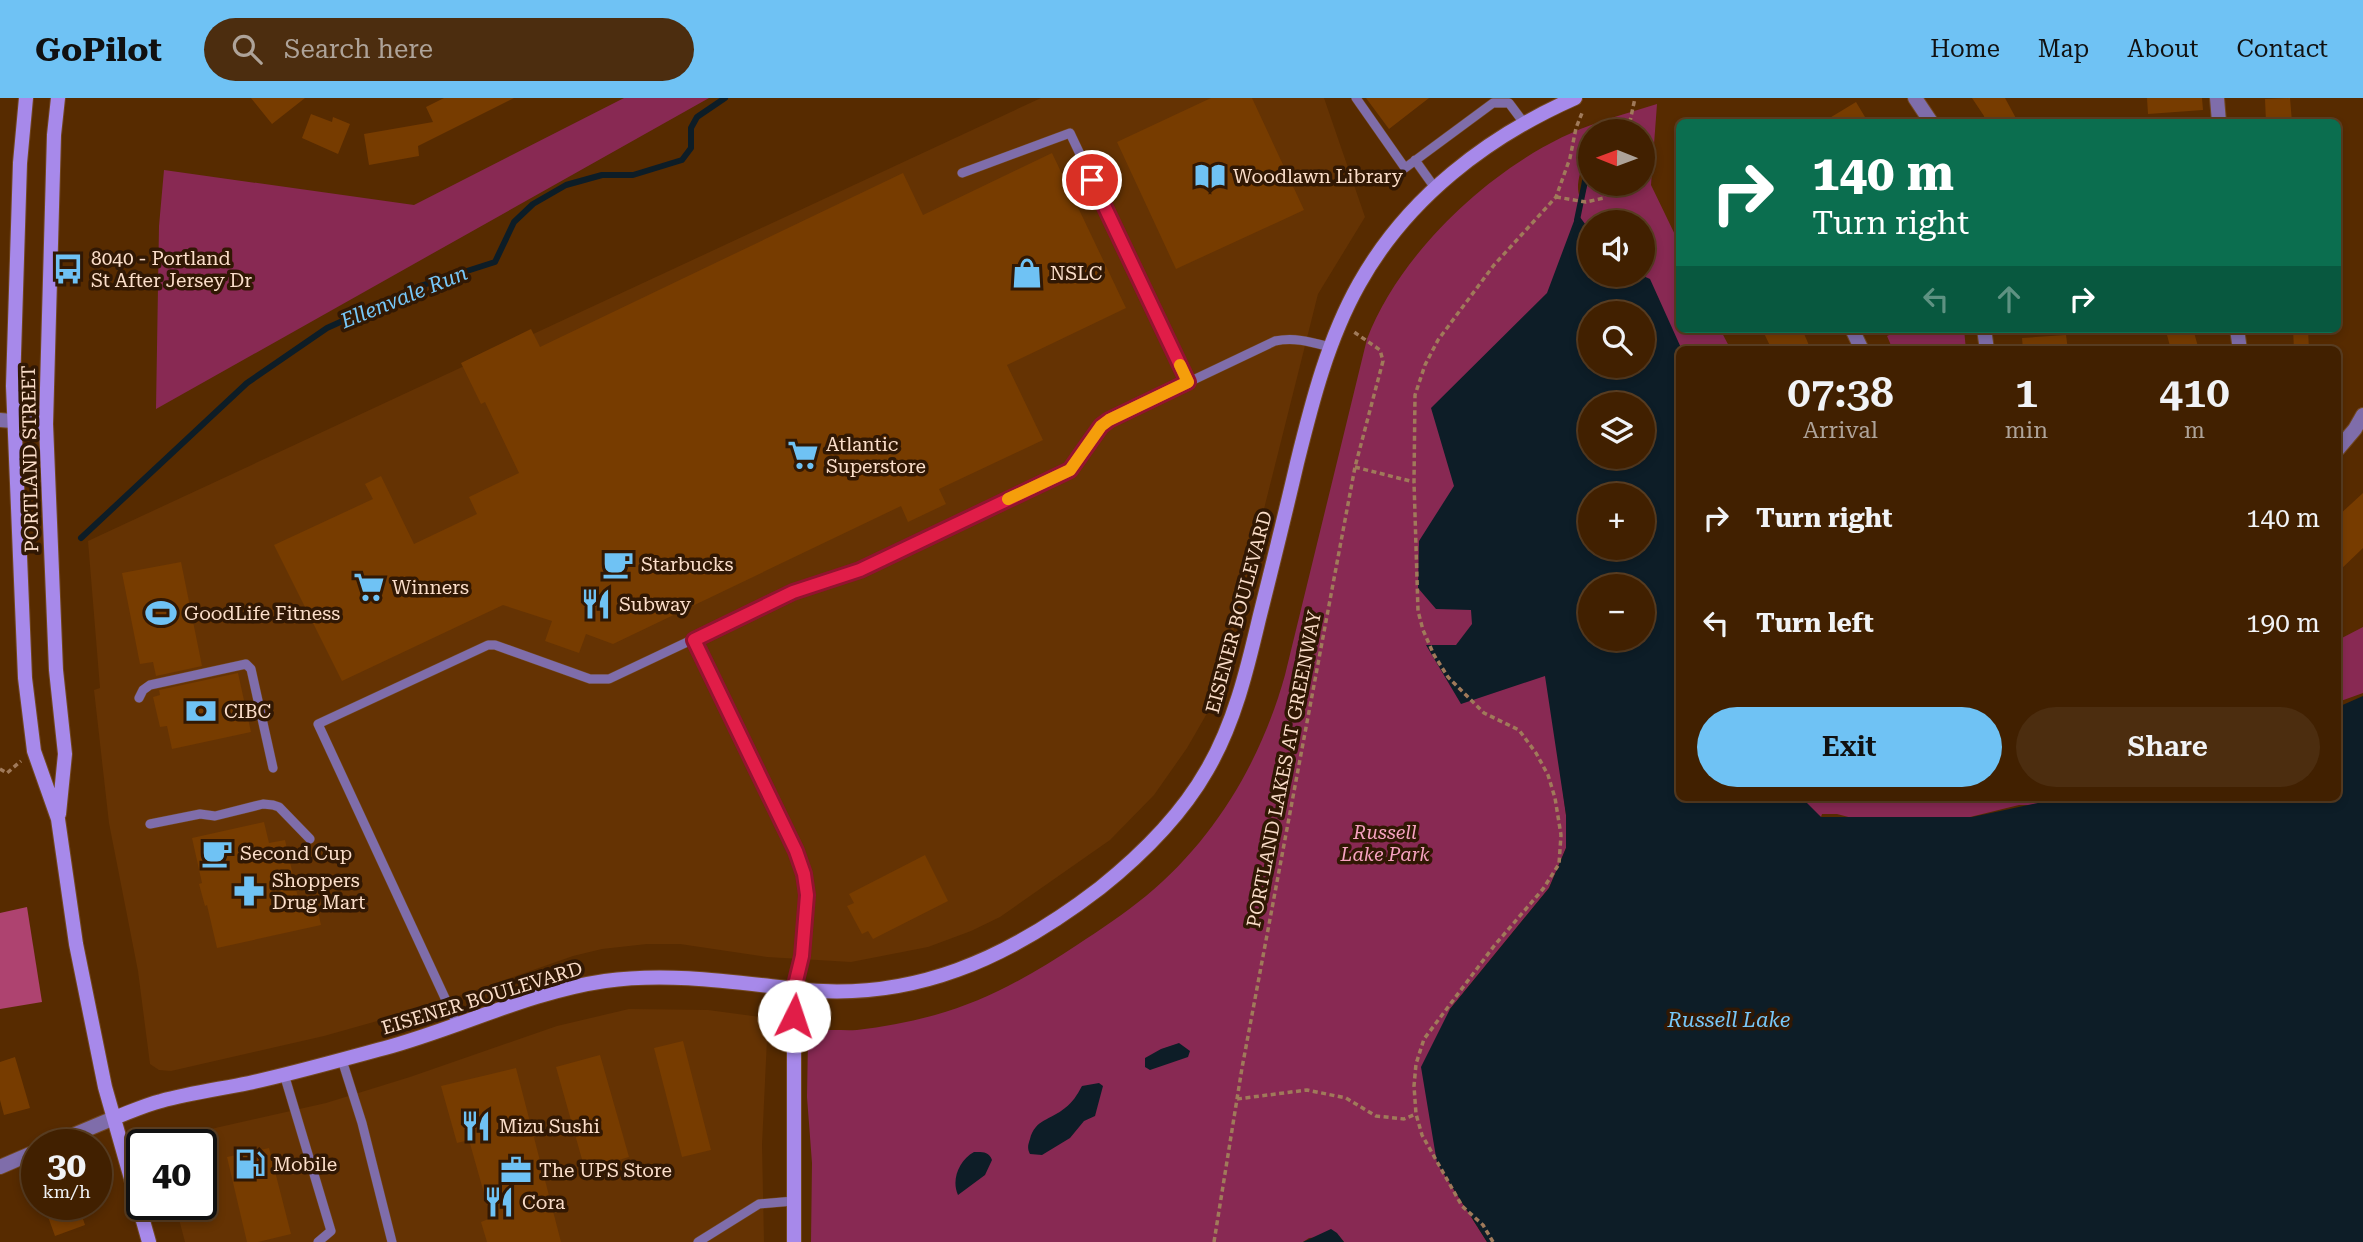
<!DOCTYPE html>
<html lang="en">
<head>
<meta charset="utf-8">
<style>
  :root { --surface:#412000; --page:#4c2d0f; --text:#f1f3f6; --muted:#aea399; --line:#5a3e22; --accent:#6fc2f4 }
  body { margin:0; font-family:"Roboto Serif",serif; background:var(--page); color:var(--text); height:100vh; display:flex; flex-direction:column; font-size:26px; white-space:nowrap }
  * { box-sizing:border-box; margin:0 }
  p { font-size:23px; color:var(--muted) }
  .icon { flex:none; width:38px; height:38px; fill:none; stroke:currentColor; stroke-width:2; stroke-linecap:round; stroke-linejoin:round }
  .map { position:relative; flex:1; overflow:hidden }
  .side { position:absolute; left:1676px; top:248px; width:665px; height:455px; display:flex; flex-direction:column; background:var(--surface); border-radius:10px; box-shadow:0 4px 10px #0003,0 0 0 2px var(--line) }
  .side>* { flex:none }
  .top-card { position:absolute; left:1676px; top:21px; width:665px; height:214px; border-radius:10px; box-shadow:0 4px 10px #0003,0 0 0 2px var(--line); background:#0b6e4f; color:#fff; overflow:hidden }
  .needle { width:46px; rotate:271deg }
  .controls { position:absolute; left:1578px; top:21px; display:grid; gap:14px }
  .controls a { display:grid; place-items:center; width:77px; height:77px; border-radius:50%; background:var(--surface); box-shadow:0 4px 10px #0003,0 0 0 2px var(--line); font-size:35px }
  .speed { position:absolute; left:21px; top:1031px; display:flex; gap:14px; font-size:35px; font-weight:700; text-align:center }
  .speed>* { display:grid; place-content:center; width:91px; height:91px; border-radius:50%; background:var(--surface); box-shadow:0 4px 10px #0003,0 0 0 2px var(--line); line-height:1 }
  .speed small { font-size:18px; font-weight:400 }
  .speed .limit { border:4px solid #111; border-radius:10px; background:#fff; color:#111 }
  .pin { position:absolute; display:grid; place-items:center; width:60px; height:60px; color:#fff; margin:-30px; border:4px solid #fff; border-radius:50%; box-shadow:0 2px 7px #0007 }
  .me { position:absolute; width:77px; margin:-38px; rotate:4deg; stroke-linejoin:round; filter:drop-shadow(0 0 5px #0008) }
  .turn { display:flex; align-items:center; gap:24px; height:147px; padding:0 21px; font-size:32px }
  .turn .icon { width:91px; height:91px; stroke-width:2.5 }
  .turn b { display:block; font-size:49px; line-height:60px }
  .lanes { display:flex; align-items:center; height:66px; padding:0 21px; background:#0003; justify-content:center; gap:35px; direction:ltr }
  .lanes .off { opacity:.35 }
  .eta { display:flex; justify-content:space-evenly; align-items:center; height:119px; text-align:center }
  .eta b { font-size:42px; font-weight:600; line-height:49px }
  .cta { display:flex; gap:14px; margin-top:auto; padding:14px 21px }
  .cta a { flex:1; height:80px; border-radius:42px; background:var(--accent); color:#111; font-size:28px; font-weight:600; line-height:80px; text-align:center }
  .cta a+a { background:var(--page); color:var(--text) }
  ul { padding:0; list-style:none }
  li { display:flex; align-items:center; gap:21px; height:105px; padding:0 21px }
  li div { flex:1 }
  li b { display:block; font-size:26px }
  li em { font-style:normal }
  header { display:flex; align-items:center; gap:42px; box-sizing:border-box; height:98px; padding:0 35px; background:var(--accent); color:#111 }
  header strong { font-size:33px }
  nav { display:flex; gap:38px; margin-inline-start:auto; font-size:24px }
  .search { width:490px; height:63px; background:var(--page); display:flex; align-items:center; gap:18px; box-sizing:border-box; padding:0 24px; border-radius:38px; color:var(--muted); font-size:26px }
  .map>svg:first-child { display:block }
</style>
</head>
<body>
<header>
<strong>GoPilot</strong>
<div class="search"><svg class="icon" aria-label="search" viewBox="0 0 24 24"><circle cx="10" cy="10" r="6"/><path d="M15 15l6 6"/></svg>Search here</div>
<nav><a>Home</a><a>Map</a><a>About</a><a>Contact</a></nav>
</header>
<div class="map">
<svg width="2363" height="1144" viewBox="0 0 2363 1144">
  <rect width="100%" height="100%" fill="#572b00"/>
  <path fill="#653303" d="M 1041,0 L 1324,0 L 1365,119 L 1318,196 L 1217,598 L 1187,650 L 1154,697 L 1110,742 L 1000,819 L 971,833 L 928,849 L 851,864 L 767,859 L 680,846 L 647,846 L 602,851 L 573,858 L 427,909 L 324,938 L 171,973 L 159,972 L 150,966 L 138,873 L 109,725 L 94,592 L 100,590 L 88,443 Z
    M 629,911 L 708,912 L 768,920 L 762,1047 L 764,1144 L 185,1144 L 175,1106 L 201,1106 L 201,1046 L 159,1046 L 158,1043 L 326,1005 L 410,979 L 557,928 Z"/>
  <path fill="#882953" fill-rule="evenodd" d="M 624,0 L 709,0 L 156,311 L 159,128 L 164,72 L 414,107 Z
    M 1657,6 L 1651,87 L 1680,147 L 1680,231 L 1720,231 L 1731,252 L 1680,252 L 1643,215 L 1591,215 L 1544,545 L 1566,717 L 1566,750 L 1549,790 L 1450,911 L 1437,1065 L 1487,1144 L 1344,1144 L 1339,1138 L 1309,1140 L 1303,1144 L 811,1144 L 812,1065 L 807,999 L 808,942 C 812,938 815,934 820,933 C 832,931 845,933 857,932 C 884,929 910,924 935,917 C 987,903 1033,876 1077,847 C 1101,831 1124,816 1146,798 C 1215,741 1261,663 1285,577 L 1367,241 C 1402,149 1506,54 1600,24 L 1596,33 L 1591,33 C 1591,52 1572,83 1580,99 L 1584,99 L 1591,72 L 1591,86 L 1643,86 L 1643,33 L 1603,32 L 1608,21 ZM 1591,124 L 1643,124 L 1643,177 L 1591,177 Z
    M 1902,231 L 1964,231 L 1966,252 L 1893,252 L 1887,238 Z
    M 2363,529 L 2363,595 L 2338,604 L 2338,542 Z
    M 1796,700 L 2085,700 L 2046,707 L 2019,707 L 1966,720 L 1856,721 L 1837,716 L 1822,716 L 1821,719 Z"/>
  <path fill="#ae4370" d="M 27,809 L 42,904 L 0,911 L 0,815 Z"/>
  <path fill="#0d1d27" fill-rule="evenodd" d="M 1577,115 L 1591,134 L 1591,177 L 1641,177 L 1650,181 L 1682,252 L 1680,700 L 1802,700 L 1821,719 L 1972,719 L 2061,700 L 2338,700 L 2338,609 L 2363,598 L 2363,1144 L 1487,1144 L 1437,1065 L 1421,969 L 1450,911 L 1549,790 L 1566,750 L 1566,717 L 1545,578 L 1461,606 L 1426,547 L 1456,547 L 1472,526 L 1471,512 L 1436,511 L 1418,490 L 1419,443 L 1454,388 L 1431,310 L 1547,195 ZM 1591,215 L 1643,215 L 1643,268 L 1591,268 ZM 1591,306 L 1643,306 L 1643,359 L 1591,359 ZM 1591,397 L 1643,397 L 1643,450 L 1591,450 ZM 1591,488 L 1643,488 L 1643,541 L 1591,541 Z
    M 1179,945 L 1190,953 L 1188,959 L 1150,972 L 1145,969 L 1145,960 L 1161,951 Z
    M 1099,985 L 1103,988 L 1095,1018 L 1084,1023 L 1070,1040 L 1042,1057 L 1030,1056 C 1027,1050 1028,1047 1030,1041 C 1035,1021 1051,1022 1065,1010 C 1073,1004 1077,997 1082,988 Z
    M 974,1054 C 981,1054 989,1053 992,1062 L 985,1077 L 958,1097 C 951,1082 959,1062 974,1054 Z
    M 1331,1131 L 1337,1135 L 1344,1144 L 1303,1144 Z"/>
  <g fill="none" stroke-linecap="round" stroke-linejoin="round">
    <path stroke="#0d1d27" stroke-width="6" d="M 1596,33 L 1597,29
      M 1577,122 L 1591,54
      M 81,440 L 247,285 L 327,230 L 420,188 L 495,164 L 514,124 L 533,106 L 566,87 L 602,77 L 633,77 L 682,62 L 691,50 L 691,30 L 697,19 L 725,0"/>
  </g>
  <path fill="#773c00" d="M 251,0 L 305,0 L 272,26 Z
    M 444,0 L 514,0 L 418,48 L 419,58 L 369,67 L 364,36 L 433,24 L 426,9 Z
    M 1211,0 L 1252,0 L 1304,112 L 1176,171 L 1117,44 Z
    M 1366,0 L 1429,0 L 1389,31 Z
    M 1972,0 L 2005,0 L 2018,24 L 1985,24 L 1984,18 Z
    M 2147,0 L 2202,0 L 2203,12 L 2148,16 Z
    M 2290,0 L 2292,24 L 2266,24 L 2265,1 Z
    M 1856,4 L 1868,24 L 1823,24 Z
    M 311,16 L 332,24 L 333,19 L 350,26 L 338,56 L 302,40 Z
    M 1052,55 L 1126,210 L 1007,267 L 1043,342 L 939,391 L 946,406 L 908,424 L 901,408 L 613,546 L 586,536 L 579,555 L 545,543 L 552,523 L 503,507 L 342,583 L 274,447 L 373,401 L 365,386 L 381,378 L 414,446 L 477,416 L 469,399 L 519,375 L 485,304 L 481,306 L 461,265 L 531,231 L 540,249 L 903,75 L 923,117 Z
    M 1762,231 L 1802,231 L 1811,252 L 1772,252 Z
    M 2188,231 L 2193,231 L 2199,252 L 2171,252 L 2167,237 Z
    M 2293,231 L 2308,231 L 2309,252 L 2294,252 Z
    M 2066,237 L 2068,252 L 2023,252 L 2022,240 Z
    M 2363,395 L 2363,450 L 2338,474 L 2338,418 Z
    M 181,464 L 202,568 L 156,578 L 153,564 L 140,566 L 122,475 Z
    M 238,575 L 251,634 L 172,651 L 167,628 L 160,629 L 153,599 L 160,597 L 159,592 Z
    M 264,724 L 269,745 L 285,742 L 299,804 L 315,800 L 321,827 L 217,850 L 207,807 L 205,808 L 199,786 L 202,785 L 192,740 Z
    M 925,757 L 948,803 L 873,841 L 868,833 L 862,836 L 847,808 L 854,805 L 849,796 Z
    M 683,943 L 711,1052 L 682,1059 L 654,950 Z
    M 600,957 L 629,1059 L 585,1072 L 556,969 Z
    M 15,959 L 30,1010 L 4,1017 L 0,1002 L 0,964 Z
    M 516,970 L 561,1144 L 487,1144 L 481,1124 L 491,1120 L 469,1042 L 457,1045 L 441,988 Z
    M 269,1050 L 291,1136 L 258,1144 L 247,1144 L 227,1059 Z
    M 65,1106 L 78,1106 L 85,1127 L 55,1138 L 46,1113 Z"/>
  <g fill="none" stroke-linecap="round" stroke-linejoin="round">
    <g stroke="#714820" stroke-width="10">
      <path id="lane" d="M 1356,0 L 1405,70 L 1493,5 L 1509,5 L 1524,25
        M 1415,62 L 1435,90
        M 962,75 L 1070,35 L 1188,284
        M 694,542 L 796,753 C 813,801 806,843 794,891
        M 139,600 L 143,592 L 150,587 L 246,566 L 251,571 L 273,670
        M 150,726 L 200,716 L 215,718 L 263,706 L 273,707 L 279,709 L 310,741
        M 457,926 L 318,626 L 488,547 L 495,547 L 590,581 L 609,581 L 793,494 L 860,472 L 1070,372 L 1102,328 L 1109,322 L 1275,243 C 1295,239 1311,244 1330,249
        M 342,962 L 362,1025 L 392,1144
        M 284,976 L 331,1133 L 318,1144
        M 698,1144 L 759,1106 L 794,1103"/>
    </g>
    <g stroke="#714820" stroke-width="16">
      <path id="street" d="M 1915,0 L 1931,24
        M 2217,0 L 2219,24
        M 1852,231 L 1862,252
        M 1984,231 L 1987,252
        M 2237,231 L 2240,252
        M 0,322 L 46,326
        M 2338,351 L 2355,331 L 2363,317
        M 52,1046 L 114,1020
        M 0,1069 L 37,1053"/>
    </g>
    <g stroke="#714820" stroke-width="16">
      <path id="secondary" d="M 26,0 L 20,65 L 13,288 L 25,580 L 34,653 L 58,721 L 76,846 L 105,989 L 149,1144
        M 58,0 L 54,37 L 46,326 L 56,572 L 65,656 L 59,716
        M 794,891 L 794,1144
        M 114,1020 C 130,1014 145,1007 161,1003 C 190,995 220,991 249,985 C 295,975 340,962 385,950 C 459,930 529,894 605,883 C 668,874 733,884 795,891 C 912,905 1009,860 1100,790 C 1140,758 1182,716 1207,672 C 1234,626 1247,572 1259,521 C 1272,469 1285,417 1297,365 C 1312,304 1328,241 1359,186 C 1407,100 1487,39 1575,0"/>
    </g>
    <path stroke="#a07a5a" stroke-width="3.5" stroke-dasharray="5 3.5" stroke-linecap="butt" d="M 1628,33 L 1635,0
      M 1556,99 L 1586,104 L 1604,100 L 1609,86
      M 1355,369 L 1414,384
      M 0,671 L 7,675 L 21,663
      M 2033,700 L 2034,701
      M 1237,1001 L 1307,992 L 1346,1000 L 1376,1018 L 1404,1021 L 1416,1016
      M 1214,1144 L 1242,970 L 1355,369 L 1383,263 L 1380,252 L 1354,234
      M 1493,1144 L 1483,1127 L 1462,1108 L 1422,1037 L 1416,1016 L 1414,988 L 1416,966 L 1424,941 L 1494,848 L 1543,791 L 1559,766 L 1561,737 L 1555,700 L 1548,677 L 1536,655 L 1519,632 L 1484,615 L 1448,579 L 1434,557 L 1423,532 L 1418,513 L 1414,384 L 1415,297 L 1425,267 L 1438,242 L 1494,167 L 1556,99 L 1570,60 L 1576,30 L 1582,15"/>
    <use href="#lane" stroke="#7f6daa" stroke-width="9"/>
    <use href="#street" stroke="#7f6daa" stroke-width="14"/>
    <use href="#secondary" stroke="#a789ea" stroke-width="14"/>
  </g>
  <g fill="none" stroke-linecap="round" stroke-linejoin="round">
    <g stroke="#92132f" stroke-width="18">
      <path id="route" d="M 794,918 L 794,891 L 802,858 L 807,797 L 804,776 L 796,753 L 694,542 L 793,494 L 860,472 L 1070,372 L 1101,328 L 1109,322 L 1188,284 L 1092,82"/>
    </g>
    <use href="#route" stroke="#e11d48" stroke-width="12"/>
    <path stroke="#f59e0b" stroke-width="12" d="M 1008,401 L 1070,372 L 1101,328 L 1109,322 L 1188,284 L 1180,267"/>
  </g>
  <defs>
    <g id="library-bare" transform="scale(2.415)"><path d="M-6-4Q-3-5.5-.7-3.5V5Q-3 3-6 4ZM6-4Q3-5.5 .7-3.5V5Q3 3 6 4Z" fill="#6fc2f4" stroke="#311804" stroke-width="2.5" paint-order="stroke"/></g>
    <g id="bus-bare" transform="scale(2.415)"><path d="M-5-6H5V4H4V6H2V4H-2V6H-4V4H-5ZM-3.5-4V0h7V-4ZM-3.5 1.2v1.5H-2V1.2ZM2 1.2v1.5H3.5V1.2Z" fill="#6fc2f4" stroke="#311804" stroke-width="2.5" paint-order="stroke"/></g>
    <g id="shop-bare" transform="scale(2.415)"><path d="M-5-2.5h2.3a2.7 3.5 0 0 1 5.4 0H5L5.5 6h-11ZM-1.5-2.5h3a1.5 2.3 0 0 0-3 0Z" fill="#6fc2f4" stroke="#311804" stroke-width="2.5" paint-order="stroke"/></g>
    <g id="supermarket-bare" transform="scale(2.415)"><path d="M-6-5.5h2.5l.6 2H6L4.5 2H-2.5L-4.4-4H-6ZM-1.5 3.2a1.3 1.3 0 1 0 .1 0ZM3 3.2a1.3 1.3 0 1 0 .1 0Z" fill="#6fc2f4" stroke="#311804" stroke-width="2.5" paint-order="stroke"/></g>
    <g id="cafe-bare" transform="scale(2.415)"><path d="M-5.5-4.5H6V0H3Q3 3.5 0 3.5H-2.5Q-5.5 3.5-5.5 0ZM3-3.2v2h1.7v-2ZM-6 4.5H4V6H-6Z" fill="#6fc2f4" stroke="#311804" stroke-width="2.5" paint-order="stroke"/></g>
    <g id="restaurant-bare" transform="scale(2.415)"><path d="M-5-6h1v4h1v-4h1v4h1v-4h1v5L-1.5 .5V6h-2V.5L-5-1ZM5-6V6H3V1.5H1.5Q1.5-4 5-6Z" fill="#6fc2f4" stroke="#311804" stroke-width="2.5" paint-order="stroke"/></g>
    <g id="stadium-bare" transform="scale(2.415)"><path d="M0-5a6.5 5 0 1 0 0 10a6.5 5 0 1 0 0-10ZM-3.5-1.8h7v3.6h-7Z" fill="#6fc2f4" stroke="#311804" stroke-width="2.5" paint-order="stroke"/></g>
    <g id="bank-bare" transform="scale(2.415)"><path d="M-6-4H6V4H-6ZM0-2.3a2.3 2.3 0 1 0 0 4.6a2.3 2.3 0 1 0 0-4.6Z" fill="#6fc2f4" stroke="#311804" stroke-width="2.5" paint-order="stroke"/></g>
    <g id="pharmacy-bare" transform="scale(2.415)"><path d="M-2-6h4v4h4v4h-4v4h-4v-4h-4v-4h4Z" fill="#6fc2f4" stroke="#311804" stroke-width="2.5" paint-order="stroke"/></g>
    <g id="fuel-bare" transform="scale(2.415)"><path d="M-5.5-6h7V0h2V4h1.3V-2.5L3-4.5l.8-.8L6-3V5H2.5V1h-1V6h-7ZM-4.2-4.7v3.2H.2V-4.7Z" fill="#6fc2f4" stroke="#311804" stroke-width="2.5" paint-order="stroke"/></g>
    <g id="office-bare" transform="scale(2.415)"><path d="M-6-3h4V-5.5h4V-3h4V5H-6ZM-1-4.5V-3h2v-1.5ZM-6 0V1H6V0Z" fill="#6fc2f4" stroke="#311804" stroke-width="2.5" paint-order="stroke"/></g>
  </defs>
  <g fill-rule="evenodd">
    <use href="#library-bare" x="1210" y="78"/>
    <use href="#bus-bare" x="68" y="171"/>
    <use href="#shop-bare" x="1027" y="175"/>
    <use href="#supermarket-bare" x="803" y="357"/>
    <use href="#cafe-bare" x="618" y="466"/>
    <use href="#supermarket-bare" x="369" y="489"/>
    <use href="#restaurant-bare" x="596" y="506"/>
    <use href="#stadium-bare" x="161" y="515"/>
    <use href="#bank-bare" x="201" y="613"/>
    <use href="#cafe-bare" x="217" y="755"/>
    <use href="#pharmacy-bare" x="249" y="793"/>
    <use href="#restaurant-bare" x="476" y="1028"/>
    <use href="#fuel-bare" x="250" y="1066"/>
    <use href="#office-bare" x="516" y="1072"/>
    <use href="#restaurant-bare" x="499" y="1104"/>
  </g>
  <g text-anchor="middle" dominant-baseline="central" stroke-width="7" stroke-linejoin="round" paint-order="stroke">
    <g font-size="19" fill="#fbdeca" stroke="#311804" text-anchor="start">
      <text x="1233" y="78">Woodlawn Library</text>
      <text x="91" y="160">8040 - Portland<tspan x="91" dy="22">St After Jersey Dr</tspan></text>
      <text x="1050" y="175">NSLC</text>
      <text x="826" y="346">Atlantic<tspan x="826" dy="22">Superstore</tspan></text>
      <text x="641" y="466">Starbucks</text>
      <text x="392" y="489">Winners</text>
      <text x="619" y="506">Subway</text>
      <text x="184" y="515">GoodLife Fitness</text>
      <text x="224" y="613">CIBC</text>
      <text x="240" y="755">Second Cup</text>
      <text x="272" y="782">Shoppers<tspan x="272" dy="22">Drug Mart</tspan></text>
      <text x="499" y="1028">Mizu Sushi</text>
      <text x="273" y="1066">Mobile</text>
      <text x="539" y="1072">The UPS Store</text>
      <text x="522" y="1104">Cora</text>
    </g>
    <g font-size="19" fill="#fbdeca" stroke="#311804">
      <text transform="translate(30 361) rotate(-91)">PORTLAND STREET</text>
      <text transform="translate(1239 514) rotate(-75)">EISENER BOULEVARD</text>
      <text transform="translate(1284 671) rotate(-79)">PORTLAND LAKES AT GREENWAY</text>
      <text transform="translate(482 900) rotate(-17)">EISENER BOULEVARD</text>
    </g>
    <g font-size="19" font-style="italic" fill="#f7a3c1" stroke="#311804">
      <text x="1385" y="734">Russell<tspan x="1385" dy="22">Lake Park</tspan></text>
    </g>
    <g font-size="21" font-style="italic" fill="#77c8f9" stroke="#311804">
      <text transform="translate(404 199) rotate(-22)">Ellenvale Run</text>
      <text x="1729" y="922">Russell Lake</text>
    </g>
  </g>
</svg>
<div class="controls">
<a><svg class="needle" viewBox="-14 -14 28 28"><path d="M0-13l5 13h-10z" fill="#e53935"/><path d="M0 13l5-13h-10z" fill="#aea399"/></svg></a>
<a><svg class="icon" aria-label="sound" viewBox="0 0 24 24"><path d="M4 9h4l5-4v14l-5-4H4zM17 9q2 3 0 6"/></svg></a>
<a><svg class="icon" aria-label="search" viewBox="0 0 24 24"><circle cx="10" cy="10" r="6"/><path d="M15 15l6 6"/></svg></a>
<a><svg class="icon" aria-label="layers" viewBox="0 0 24 24"><path d="M12 4l9 5-9 5-9-5zM3 14l9 5 9-5"/></svg></a>
<a>+</a>
<a>−</a>
</div>
<div class="speed"><div>30<small>km/h</small></div><div class="limit">40</div></div>
<div class="pin" style="left:1092px;top:82px;background:#d93025"><svg class="icon" aria-label="arrive" viewBox="0 0 24 24"><path d="M6 21V4h12l-3 4 3 4H6"/></svg></div>
<svg class="me" style="left:794px;top:918px" viewBox="-20 -20 40 40"><circle r="19" fill="#fff"/><path d="M0-13L10 11 0 6-10 11z" fill="#e11d48"/></svg>
<div class="top-card">
<div class="turn"><svg class="icon" aria-label="right" viewBox="0 0 24 24"><path d="M7 20v-9h11M14 6l5 5-5 5"/></svg><div><b>140 m</b>Turn right</div></div>
<div class="lanes"><svg class="icon off" aria-label="left" viewBox="0 0 24 24"><path d="M17 20v-9H6M10 6l-5 5 5 5"/></svg><svg class="icon off" aria-label="ahead" viewBox="0 0 24 24"><path d="M12 20V5M6 11l6-6 6 6"/></svg><svg class="icon" aria-label="right" viewBox="0 0 24 24"><path d="M7 20v-9h11M14 6l5 5-5 5"/></svg></div>
</div>
<section class="side">
<div class="eta">
<div><b>07:38</b><p>Arrival</p></div>
<div><b>1</b><p>min</p></div>
<div><b>410</b><p>m</p></div>
</div>
<ul>
<li><svg class="icon" aria-label="right" viewBox="0 0 24 24"><path d="M7 20v-9h11M14 6l5 5-5 5"/></svg><div><b>Turn right</b></div><em>140 m</em></li>
<li><svg class="icon" aria-label="left" viewBox="0 0 24 24"><path d="M17 20v-9H6M10 6l-5 5 5 5"/></svg><div><b>Turn left</b></div><em>190 m</em></li>
</ul>
<div class="cta"><a>Exit</a><a>Share</a></div>
</section>
</div>
</body>
</html>
